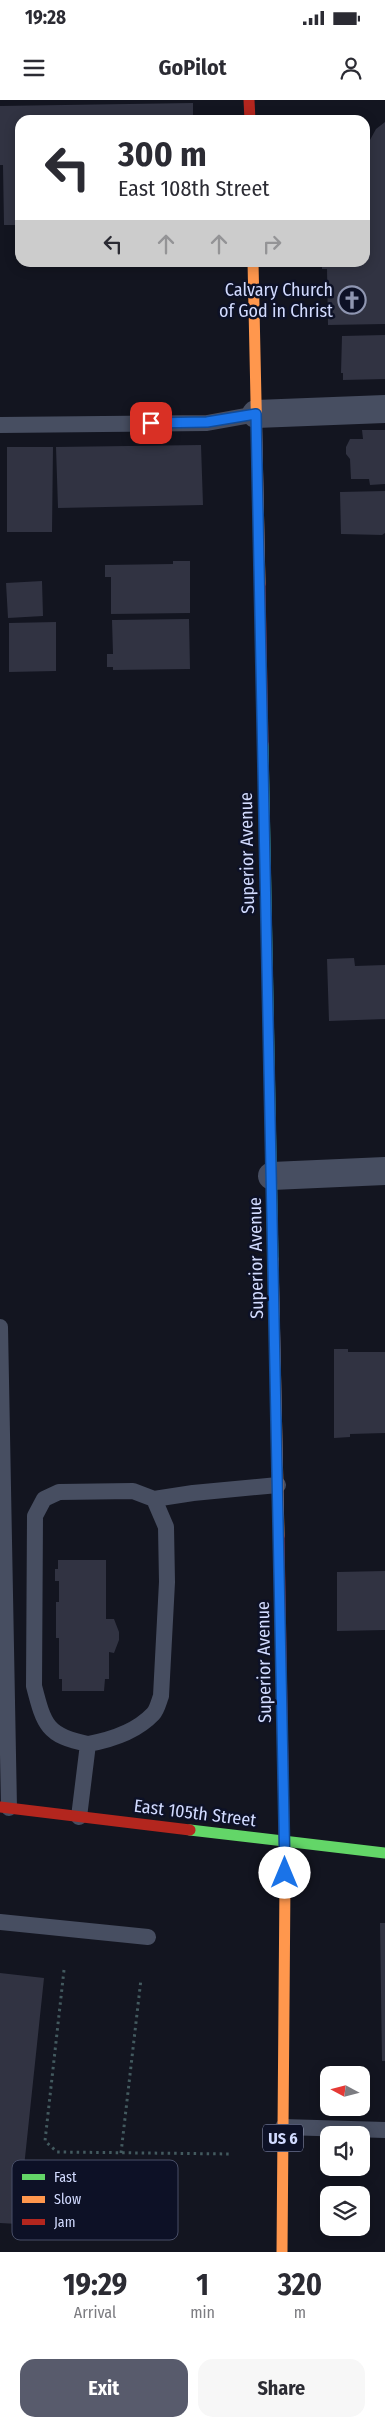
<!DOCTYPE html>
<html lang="en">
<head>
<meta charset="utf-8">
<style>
  :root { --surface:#fff; --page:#f7f7f7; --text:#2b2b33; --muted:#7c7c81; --accent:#585b6c }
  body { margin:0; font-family:"Fira Sans Condensed",sans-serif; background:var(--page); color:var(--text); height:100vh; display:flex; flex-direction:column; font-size:19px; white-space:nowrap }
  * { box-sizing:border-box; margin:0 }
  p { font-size:16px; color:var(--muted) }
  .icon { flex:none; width:28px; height:28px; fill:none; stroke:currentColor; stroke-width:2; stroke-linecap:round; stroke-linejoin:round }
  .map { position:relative; height:2152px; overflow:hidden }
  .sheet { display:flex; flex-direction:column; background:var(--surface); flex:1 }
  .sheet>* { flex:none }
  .hud { position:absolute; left:15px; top:15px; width:355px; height:152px; border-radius:15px; box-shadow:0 2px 12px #0003; background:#fff; color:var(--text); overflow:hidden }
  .needle { width:32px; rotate:277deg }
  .controls { position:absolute; left:320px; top:1966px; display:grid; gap:10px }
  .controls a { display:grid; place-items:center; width:50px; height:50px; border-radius:10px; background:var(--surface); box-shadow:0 2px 12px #0003; font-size:25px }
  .pin { position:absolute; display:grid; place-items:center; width:42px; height:42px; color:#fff; margin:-21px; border-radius:10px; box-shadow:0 2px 8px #0006 }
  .me { position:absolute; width:55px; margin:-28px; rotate:0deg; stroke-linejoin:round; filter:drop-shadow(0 0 4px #0008) }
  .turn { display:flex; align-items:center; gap:18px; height:105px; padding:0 20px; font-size:22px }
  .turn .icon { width:65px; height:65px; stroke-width:2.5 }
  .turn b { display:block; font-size:35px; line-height:42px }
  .lanes { display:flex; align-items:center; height:48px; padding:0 20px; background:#0003; justify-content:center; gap:25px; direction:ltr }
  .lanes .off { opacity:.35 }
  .eta { display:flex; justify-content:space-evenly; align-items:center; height:85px; text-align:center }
  .eta b { font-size:30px; font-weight:700; line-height:35px }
  .action { display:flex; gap:10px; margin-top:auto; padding:10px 20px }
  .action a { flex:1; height:58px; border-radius:15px; background:var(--accent); color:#fff; font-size:20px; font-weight:700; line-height:58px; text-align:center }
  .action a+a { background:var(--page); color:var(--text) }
  .status { display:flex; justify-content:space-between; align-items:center; height:35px; padding:0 25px; background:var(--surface); direction:ltr }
  .status svg { height:14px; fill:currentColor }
  header { display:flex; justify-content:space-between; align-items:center; height:65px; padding:0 20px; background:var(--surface); font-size:22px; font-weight:700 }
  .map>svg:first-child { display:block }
</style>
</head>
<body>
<div class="status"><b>19:28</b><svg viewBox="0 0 49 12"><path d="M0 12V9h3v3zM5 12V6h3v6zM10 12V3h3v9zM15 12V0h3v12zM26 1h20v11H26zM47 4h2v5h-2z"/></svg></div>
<header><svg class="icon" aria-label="menu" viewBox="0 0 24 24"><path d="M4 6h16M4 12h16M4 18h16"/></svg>GoPilot<svg class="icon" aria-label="person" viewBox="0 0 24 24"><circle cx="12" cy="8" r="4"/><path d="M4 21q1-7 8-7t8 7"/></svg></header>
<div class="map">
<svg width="385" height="2152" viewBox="0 0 385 2152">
  <rect width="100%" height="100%" fill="#131520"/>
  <path fill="#313342" d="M 193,3 L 193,20 L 20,20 L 20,125 L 4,125 L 3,65 L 0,65 L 0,6 Z
    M 385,22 L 385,224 L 328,225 L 327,169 L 322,169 L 322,162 L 365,162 L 365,49 L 376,29 Z
    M 385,235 L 385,279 L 343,280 L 343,273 L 341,273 L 342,236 Z
    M 362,330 L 385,330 L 385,384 L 370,385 L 369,379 L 351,379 L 350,359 L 346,354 L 346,347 L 350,339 L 363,339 Z
    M 201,345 L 203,405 L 58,408 L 56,347 Z
    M 7,347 L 53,347 L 52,432 L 7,432 Z
    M 385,391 L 385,433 L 382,435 L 341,434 L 340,392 Z
    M 173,461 L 190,461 L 190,513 L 111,514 L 111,477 L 105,477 L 105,465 L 173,464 Z
    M 42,481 L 43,516 L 8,518 L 6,483 Z
    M 189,519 L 190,569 L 113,570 L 113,567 L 107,567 L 107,554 L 113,554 L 112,520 Z
    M 56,522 L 56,571 L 9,572 L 9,523 Z
    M 354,858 L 355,866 L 385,865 L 385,919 L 329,921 L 327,859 Z
    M 334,1249 L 348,1249 L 348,1252 L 385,1252 L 385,1333 L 350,1334 L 350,1337 L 334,1338 Z
    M 58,1460 L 106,1460 L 106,1519 L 114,1519 L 119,1532 L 119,1540 L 114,1553 L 109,1552 L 109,1579 L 105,1579 L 104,1591 L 62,1591 L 62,1579 L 59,1579 L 59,1538 L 56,1538 L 56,1502 L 59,1502 L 59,1481 L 55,1481 L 55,1469 L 58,1469 Z
    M 385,1471 L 385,1530 L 337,1531 L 337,1472 Z
    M 380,1823 L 385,1823 L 385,1961 L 382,1961 Z
    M 0,1873 L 44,1878 L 18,2124 L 0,2123 Z"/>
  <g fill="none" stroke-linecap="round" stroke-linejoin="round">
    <path stroke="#435a5f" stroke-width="3" stroke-dasharray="2.5 4" stroke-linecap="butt" d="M 64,1870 L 45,2041 L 57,2052 L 232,2054
      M 121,2053 L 141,1879"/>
    <path stroke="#474e61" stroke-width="16" d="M 0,325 L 207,323 L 256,314
      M 0,1227 L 9,1708
      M 154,1399 L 193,1393 L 278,1385
      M 79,1717 L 88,1644 C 110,1640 137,1631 153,1614 C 157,1610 159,1601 161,1596 L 167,1482 L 166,1427 L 154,1399 L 133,1391 L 59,1392 L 44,1399 L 35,1416 L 34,1586 C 44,1625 47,1636 88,1644
      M 0,1822 L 148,1837
      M 283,2027 L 385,2030"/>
    <path stroke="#474e61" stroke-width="28" d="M 256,314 L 385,309
      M 272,1076 L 385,1071"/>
    <path stroke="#63d668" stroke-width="11" d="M 263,644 L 273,1159
      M 190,1730 L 385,1753"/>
    <path stroke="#ff974d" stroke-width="11" d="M 253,162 L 260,484
      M 273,1159 L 279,1436
      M 282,2152 L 285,1781"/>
    <path stroke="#b3261e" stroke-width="11" d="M 249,0 L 250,20
      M 260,484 L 263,644
      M 279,1436 L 285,1781
      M 0,1707 L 190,1730"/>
  </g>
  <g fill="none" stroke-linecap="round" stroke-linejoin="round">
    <g stroke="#114b97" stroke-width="12">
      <path id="route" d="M 151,323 L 207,322 L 256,314 L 285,1773"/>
    </g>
    <use href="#route" stroke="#1a73e8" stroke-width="9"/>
  </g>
  <defs>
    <g id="church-ring" transform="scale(1.4375)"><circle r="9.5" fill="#0d1126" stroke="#8f96b1" stroke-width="1.5"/><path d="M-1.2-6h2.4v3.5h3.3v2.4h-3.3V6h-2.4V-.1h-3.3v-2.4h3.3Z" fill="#8f96b1"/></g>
  </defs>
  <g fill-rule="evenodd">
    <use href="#church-ring" x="352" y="200"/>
  </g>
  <g text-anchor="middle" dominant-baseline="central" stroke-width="5" stroke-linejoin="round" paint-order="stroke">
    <rect fill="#0d1126" stroke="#979ebe" stroke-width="1" x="263" y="2024.5" width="40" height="27" rx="4"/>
    <g font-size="16" font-weight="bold" fill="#d2dbff">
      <text x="283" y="2038">US 6</text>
    </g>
    <g font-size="18" fill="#d2dbff" stroke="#0d1126" text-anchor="end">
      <text x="333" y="190">Calvary Church<tspan x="333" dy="21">of God in Christ</tspan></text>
    </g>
    <g font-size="18" fill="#d2dbff" stroke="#0d1126">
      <text transform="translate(247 753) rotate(-91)">Superior Avenue</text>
      <text transform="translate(256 1158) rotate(-91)">Superior Avenue</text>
      <text transform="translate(264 1562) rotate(-91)">Superior Avenue</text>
      <text transform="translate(195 1713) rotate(7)">East 105th Street</text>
    </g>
  </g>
  <rect x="12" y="2060" width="166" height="80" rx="8" fill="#0d1126" stroke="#484e67" stroke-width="1"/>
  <rect x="22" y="2074" width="23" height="6" fill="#63d668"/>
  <rect x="22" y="2096" width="23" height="7" fill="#ff974d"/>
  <rect x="22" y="2119" width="23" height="6" fill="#b3261e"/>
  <g font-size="14" fill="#d2dbff">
    <text x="54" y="2082">Fast</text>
    <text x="54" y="2104">Slow</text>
    <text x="54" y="2127">Jam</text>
  </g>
</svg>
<div class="controls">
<a><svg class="needle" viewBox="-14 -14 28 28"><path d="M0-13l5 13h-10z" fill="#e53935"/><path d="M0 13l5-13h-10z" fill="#7c7c81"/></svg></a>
<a><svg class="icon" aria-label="sound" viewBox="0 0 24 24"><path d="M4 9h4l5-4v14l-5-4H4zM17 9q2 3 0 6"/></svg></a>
<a><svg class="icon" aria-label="layers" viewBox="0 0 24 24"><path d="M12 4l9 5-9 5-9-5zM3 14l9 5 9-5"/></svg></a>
</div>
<div class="pin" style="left:151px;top:323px;background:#d93025"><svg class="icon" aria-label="arrive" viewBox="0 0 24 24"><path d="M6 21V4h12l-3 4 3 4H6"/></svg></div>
<svg class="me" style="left:285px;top:1773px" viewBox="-20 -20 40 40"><circle r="19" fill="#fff"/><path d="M0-13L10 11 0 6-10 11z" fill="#1a73e8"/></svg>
<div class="hud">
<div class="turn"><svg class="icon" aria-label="left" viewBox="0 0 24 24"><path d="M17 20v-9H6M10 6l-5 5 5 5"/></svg><div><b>300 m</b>East 108th Street</div></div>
<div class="lanes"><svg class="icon" aria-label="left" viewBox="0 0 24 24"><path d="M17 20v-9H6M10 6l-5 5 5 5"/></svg><svg class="icon off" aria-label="ahead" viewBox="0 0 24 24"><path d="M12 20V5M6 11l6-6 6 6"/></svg><svg class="icon off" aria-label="ahead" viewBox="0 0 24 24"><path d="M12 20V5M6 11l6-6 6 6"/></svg><svg class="icon off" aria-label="right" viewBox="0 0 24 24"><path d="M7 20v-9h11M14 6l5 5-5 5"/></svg></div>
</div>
</div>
<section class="sheet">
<div class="eta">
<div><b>19:29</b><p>Arrival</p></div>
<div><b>1</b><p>min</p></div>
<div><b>320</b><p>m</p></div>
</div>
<div class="action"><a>Exit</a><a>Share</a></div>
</section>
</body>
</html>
